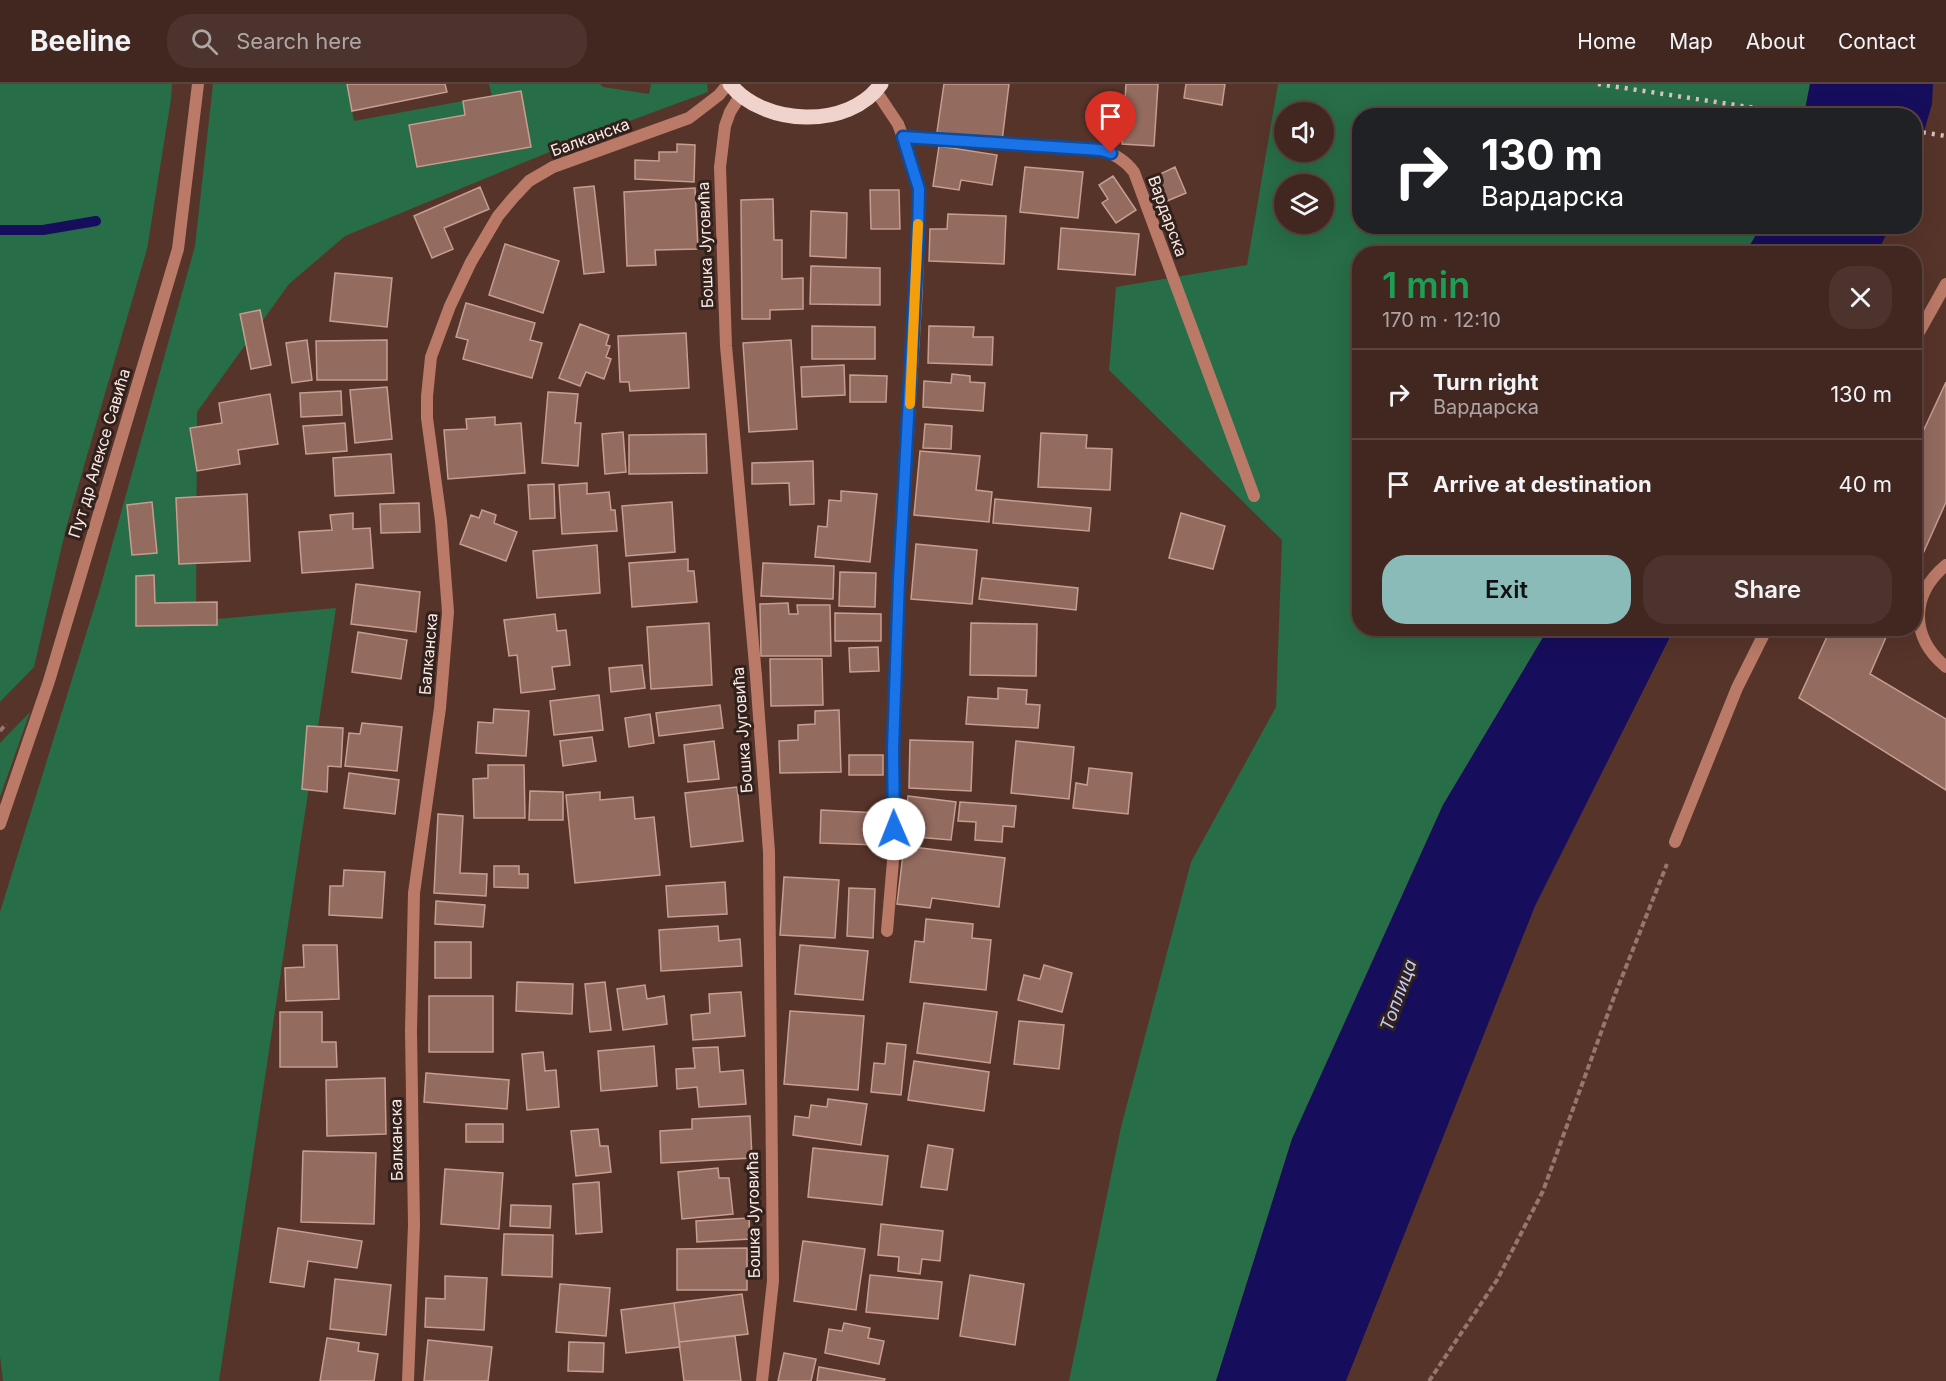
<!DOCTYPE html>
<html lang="en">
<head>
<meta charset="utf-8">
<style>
  :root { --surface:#412720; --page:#4c332d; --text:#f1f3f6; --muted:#aea5a5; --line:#5a443e; --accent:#8bbbb9 }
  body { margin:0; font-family:Inter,sans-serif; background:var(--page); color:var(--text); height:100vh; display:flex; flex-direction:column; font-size:22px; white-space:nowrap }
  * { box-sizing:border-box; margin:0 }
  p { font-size:20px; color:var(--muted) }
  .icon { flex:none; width:33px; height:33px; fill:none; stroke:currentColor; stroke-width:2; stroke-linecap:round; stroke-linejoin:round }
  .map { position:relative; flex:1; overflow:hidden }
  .panel { position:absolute; left:1352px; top:162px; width:570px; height:390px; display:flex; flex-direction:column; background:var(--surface); border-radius:24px; box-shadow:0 6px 24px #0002,0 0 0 2px var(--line) }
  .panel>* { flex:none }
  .banner { position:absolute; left:1352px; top:24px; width:570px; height:126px; border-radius:24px; box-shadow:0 6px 24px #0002,0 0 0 2px var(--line); background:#202124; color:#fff; overflow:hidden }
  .fabs { position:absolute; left:1274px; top:18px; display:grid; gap:12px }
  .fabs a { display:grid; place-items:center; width:60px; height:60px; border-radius:50%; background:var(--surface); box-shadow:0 6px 24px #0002,0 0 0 2px var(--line); font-size:30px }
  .pin { position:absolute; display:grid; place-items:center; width:51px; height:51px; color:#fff; margin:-62px -26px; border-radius:50% 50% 50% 0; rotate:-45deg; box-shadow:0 0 6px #0007 }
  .pin .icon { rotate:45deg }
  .me { position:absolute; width:66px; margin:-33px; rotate:359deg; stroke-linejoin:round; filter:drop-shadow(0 0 4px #0008) }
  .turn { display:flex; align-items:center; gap:21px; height:126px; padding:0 30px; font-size:27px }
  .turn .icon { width:78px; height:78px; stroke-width:2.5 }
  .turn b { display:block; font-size:42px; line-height:51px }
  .round { display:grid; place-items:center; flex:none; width:63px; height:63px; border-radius:24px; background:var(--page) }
  .headline { display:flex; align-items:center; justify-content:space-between; height:102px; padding:0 30px }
  h1 { font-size:36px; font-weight:600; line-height:45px; color:#1e9e55 }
  .cta { display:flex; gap:12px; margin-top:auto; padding:12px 30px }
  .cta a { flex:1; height:69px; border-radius:24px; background:var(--accent); color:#111; font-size:24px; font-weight:600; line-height:69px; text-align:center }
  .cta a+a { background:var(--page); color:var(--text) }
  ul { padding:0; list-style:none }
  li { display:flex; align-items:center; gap:18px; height:90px; padding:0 30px; border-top:2px solid var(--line) }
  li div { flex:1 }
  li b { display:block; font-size:22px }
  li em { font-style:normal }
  header { display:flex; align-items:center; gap:36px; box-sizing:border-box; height:84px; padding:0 30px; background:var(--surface); border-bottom:2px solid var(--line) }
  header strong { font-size:28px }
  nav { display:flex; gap:33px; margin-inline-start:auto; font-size:21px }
  .search { width:420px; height:54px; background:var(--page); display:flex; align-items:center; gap:15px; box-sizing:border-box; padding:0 21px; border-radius:24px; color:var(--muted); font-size:22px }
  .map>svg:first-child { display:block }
</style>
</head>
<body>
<header>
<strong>Beeline</strong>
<div class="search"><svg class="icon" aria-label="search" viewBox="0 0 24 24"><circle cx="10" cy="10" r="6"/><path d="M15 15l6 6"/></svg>Search here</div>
<nav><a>Home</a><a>Map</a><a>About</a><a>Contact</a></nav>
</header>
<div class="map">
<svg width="1946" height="1297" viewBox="0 0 1946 1297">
  <rect width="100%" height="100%" fill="#57342a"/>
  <path fill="#276d47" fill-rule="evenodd" d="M 0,0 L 172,0 L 171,15 L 147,165 L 66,444 L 34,583 L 0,618 Z
    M 213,0 L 347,0 L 354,37 L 463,17 L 465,31 L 409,41 L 417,83 L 531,63 L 492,12 L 489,0 L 600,0 L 603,3 L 649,10 L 651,0 L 707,0 L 708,8 L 586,53 L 345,152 L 289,200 L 197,328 L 196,537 L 336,524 L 219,1297 L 3,1297 L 0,1272 L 0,828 L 99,508 L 195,162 Z
    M 1278,0 L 1810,0 L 1804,31 L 1359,32 L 1359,142 L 1761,143 L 1745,169 L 1359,170 L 1359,544 L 1548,545 L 1443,721 L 1292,1055 L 1216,1297 L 1069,1297 L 1121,1043 L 1191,778 L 1276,623 L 1282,456 L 1109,286 L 1116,203 L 1247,181 ZM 1284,28 L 1323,28 L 1323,68 L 1284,68 ZM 1284,100 L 1323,100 L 1323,140 L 1284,140 Z
    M 30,628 L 0,713 L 0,659 Z"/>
  <path fill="#170d5d" d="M 1810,0 L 1933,0 L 1932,20 L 1914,82 L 1914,32 L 1804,31 Z
    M 1761,143 L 1761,142 L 1890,143 L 1877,169 L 1745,169 Z
    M 1548,545 L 1674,545 L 1535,822 L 1346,1297 L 1216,1297 L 1292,1055 L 1443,721 Z"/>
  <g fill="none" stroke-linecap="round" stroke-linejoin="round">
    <path stroke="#170d5d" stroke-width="10" d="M 0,146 L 43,146 L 96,137"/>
  </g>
  <path fill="#936b5f" stroke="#c89d91" stroke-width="1.5" d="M 347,0 L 445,0 L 447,8 L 352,27 Z
    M 944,0 L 1009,0 L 1002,57 L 937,48 Z
    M 1126,0 L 1158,0 L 1154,62 L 1122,60 Z
    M 1186,0 L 1225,0 L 1222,21 L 1184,14 Z
    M 521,7 L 531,63 L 417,83 L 409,41 L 465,31 L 463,17 Z
    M 677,60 L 695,61 L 694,98 L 635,95 L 635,76 L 659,77 L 659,68 L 677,68 Z
    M 939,62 L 997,71 L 992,101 L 961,96 L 959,106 L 933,102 Z
    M 1025,83 L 1083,88 L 1078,134 L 1020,128 Z
    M 1175,83 L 1186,109 L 1167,117 L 1156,92 Z
    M 1113,92 L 1136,126 L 1116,139 L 1102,119 L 1108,115 L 1099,101 Z
    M 594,102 L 604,188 L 584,190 L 574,104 Z
    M 480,103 L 489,125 L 444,144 L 453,165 L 432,174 L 414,132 Z
    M 695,104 L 698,165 L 655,166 L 656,181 L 627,182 L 624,108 Z
    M 870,106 L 899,106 L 900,145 L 871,145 Z
    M 773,115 L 774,156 L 782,156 L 782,195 L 803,194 L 803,225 L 770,226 L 770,235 L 742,235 L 741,116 Z
    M 811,127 L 847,129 L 846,174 L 810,172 Z
    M 948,130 L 1006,132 L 1004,180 L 929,177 L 930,145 L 947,145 Z
    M 1061,144 L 1139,150 L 1135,191 L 1058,185 Z
    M 505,160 L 559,177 L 543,229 L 489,211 Z
    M 811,182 L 880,184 L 880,221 L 810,220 Z
    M 335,189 L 392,194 L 387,243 L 330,237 Z
    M 466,219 L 535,239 L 530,256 L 542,259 L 532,294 L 463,275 L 468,256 L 456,253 Z
    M 260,226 L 271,281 L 251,285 L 240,230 Z
    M 580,240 L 609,251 L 606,261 L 610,262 L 606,273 L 611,275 L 604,295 L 586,288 L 580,302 L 559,294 Z
    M 812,242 L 875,243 L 875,275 L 812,275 Z
    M 929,242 L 974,243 L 973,253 L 993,253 L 992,281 L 928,279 Z
    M 686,249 L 689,304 L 630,307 L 629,298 L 620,298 L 618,252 Z
    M 307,256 L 312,296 L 292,299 L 286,259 Z
    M 387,256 L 387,296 L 317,296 L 316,257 Z
    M 791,256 L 797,345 L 749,348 L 743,259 Z
    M 844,281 L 845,311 L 802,313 L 801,283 Z
    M 952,290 L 970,292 L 970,298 L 985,299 L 983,327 L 923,323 L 924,297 L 951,299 Z
    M 850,291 L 887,292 L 886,318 L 850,318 Z
    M 1946,298 L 1946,418 L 1914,490 L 1914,367 Z
    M 387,303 L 392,355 L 355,359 L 350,306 Z
    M 341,307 L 342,331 L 301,333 L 300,309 Z
    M 548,308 L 578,310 L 575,339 L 581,339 L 578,382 L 542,379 Z
    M 270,310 L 278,360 L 238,366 L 240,380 L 197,387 L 190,344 L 222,339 L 219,319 Z
    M 495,333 L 495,341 L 521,339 L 525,389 L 448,395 L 444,346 L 467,345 L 466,335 Z
    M 345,339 L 347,367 L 306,370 L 303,342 Z
    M 925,340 L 952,342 L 951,365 L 923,364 Z
    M 623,348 L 626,388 L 605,390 L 602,350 Z
    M 1041,349 L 1087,351 L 1086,364 L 1112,365 L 1110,406 L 1038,403 Z
    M 706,350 L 707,389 L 629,390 L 629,351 Z
    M 920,367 L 980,372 L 976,406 L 992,408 L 989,438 L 914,431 Z
    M 391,370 L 394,409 L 335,412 L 333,374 Z
    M 813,377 L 814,420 L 790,421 L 789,399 L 752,400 L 752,379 Z
    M 587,399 L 587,410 L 609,408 L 611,426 L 615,426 L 617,447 L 562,450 L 559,401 Z
    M 554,400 L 555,434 L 530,435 L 528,401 Z
    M 841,407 L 877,410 L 870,478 L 815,473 L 818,442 L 827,443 L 829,416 L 841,417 Z
    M 247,410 L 250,477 L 179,480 L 176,414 Z
    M 995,415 L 1091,424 L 1089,447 L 993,439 Z
    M 152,418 L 157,469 L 132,471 L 127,421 Z
    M 672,418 L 675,468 L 626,472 L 622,422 Z
    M 419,419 L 420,448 L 381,449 L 380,420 Z
    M 482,426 L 496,431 L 494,439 L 517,448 L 506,477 L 460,460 L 471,431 L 479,434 Z
    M 353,429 L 353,445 L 370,444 L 373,484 L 302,489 L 299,448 L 332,446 L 330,431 Z
    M 1181,429 L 1225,442 L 1213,485 L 1169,474 Z
    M 916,460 L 977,466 L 972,520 L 911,515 Z
    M 597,461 L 600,509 L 537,514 L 533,467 Z
    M 688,475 L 688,487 L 694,487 L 697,518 L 632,523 L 629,479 Z
    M 763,479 L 834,482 L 833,515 L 761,512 Z
    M 840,488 L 876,489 L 875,523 L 839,522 Z
    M 154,491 L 155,519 L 217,518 L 217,541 L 136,542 L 136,492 Z
    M 982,494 L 1078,504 L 1076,526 L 979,515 Z
    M 356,500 L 420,508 L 416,548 L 351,540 Z
    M 788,519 L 789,530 L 798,530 L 797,521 L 830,521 L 831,572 L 761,572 L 760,520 Z
    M 835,529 L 881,530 L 881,557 L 835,557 Z
    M 555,530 L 557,547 L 566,546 L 570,581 L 552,583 L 555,605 L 521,609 L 517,571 L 509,572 L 504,536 Z
    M 709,539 L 712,601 L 651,605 L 647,543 Z
    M 971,539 L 1037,540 L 1036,592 L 970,591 Z
    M 1831,544 L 1890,544 L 1870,590 L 1946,635 L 1946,706 L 1799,614 Z
    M 358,548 L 407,556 L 401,595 L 352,588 Z
    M 878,563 L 879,587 L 850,588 L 849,564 Z
    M 770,575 L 822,575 L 823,621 L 771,622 Z
    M 642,581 L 645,604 L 611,608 L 609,584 Z
    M 998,604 L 1027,606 L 1026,620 L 1040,621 L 1038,644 L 966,640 L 968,613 L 998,615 Z
    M 599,611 L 603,646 L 554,651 L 550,617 Z
    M 720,621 L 723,644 L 659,652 L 656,629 Z
    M 494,625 L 529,627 L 526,672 L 476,669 L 478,638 L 493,639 Z
    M 839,626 L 841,688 L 780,689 L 779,657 L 798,656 L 798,641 L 815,640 L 815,627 Z
    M 650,630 L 654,659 L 629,663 L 625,634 Z
    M 362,639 L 402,643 L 397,687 L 345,682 L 349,649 L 360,650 Z
    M 307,642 L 343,644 L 341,683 L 328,682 L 327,708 L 302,705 Z
    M 592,653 L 596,677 L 563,682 L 560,657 Z
    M 910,656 L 973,658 L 971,707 L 909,704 Z
    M 714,657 L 719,695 L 688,698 L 684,661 Z
    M 1016,657 L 1074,663 L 1069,715 L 1011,709 Z
    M 849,671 L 883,671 L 883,691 L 849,691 Z
    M 488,681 L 524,681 L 525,734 L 474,734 L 473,695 L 488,694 Z
    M 1089,684 L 1132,689 L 1128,730 L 1073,724 L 1076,699 L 1087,701 Z
    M 349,689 L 399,696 L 395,730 L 344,724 Z
    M 737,703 L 743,757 L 691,763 L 685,709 Z
    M 530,707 L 563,708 L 563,736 L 529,736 Z
    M 600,708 L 600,716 L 633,713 L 635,735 L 654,733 L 660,791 L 575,799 L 566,711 Z
    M 908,712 L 956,718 L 951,756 L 904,752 Z
    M 960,718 L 1016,722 L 1014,743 L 1003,742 L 1002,758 L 975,756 L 976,738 L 958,737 Z
    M 821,726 L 880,729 L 878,761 L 820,759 Z
    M 438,730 L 463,732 L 460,789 L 487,790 L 486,812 L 434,809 Z
    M 904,762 L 1005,774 L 999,823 L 932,814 L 930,824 L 897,820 Z
    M 494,782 L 519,782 L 519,790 L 528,790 L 528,804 L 494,803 Z
    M 344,786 L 385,788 L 382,834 L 329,831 L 330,802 L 343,802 Z
    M 784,793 L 839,796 L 835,854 L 780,851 Z
    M 725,798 L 727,830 L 668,833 L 666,802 Z
    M 849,804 L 875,805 L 873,854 L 847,852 Z
    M 436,817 L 485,821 L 483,843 L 435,840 Z
    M 926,835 L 973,840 L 972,854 L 991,856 L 986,906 L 910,898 L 915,857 L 924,858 Z
    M 718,842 L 719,857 L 740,855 L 742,882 L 661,887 L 659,846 Z
    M 435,858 L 471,858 L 471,894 L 435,894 Z
    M 303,861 L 337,861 L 339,915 L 286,917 L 285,884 L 304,883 Z
    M 800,861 L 868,867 L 863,916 L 795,910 Z
    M 1044,881 L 1072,889 L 1062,928 L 1018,916 L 1024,891 L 1040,895 Z
    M 517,898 L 573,900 L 572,930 L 516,927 Z
    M 605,898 L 611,946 L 590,948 L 585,900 Z
    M 645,901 L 647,915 L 664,912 L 667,940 L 623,946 L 617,905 Z
    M 741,908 L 745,952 L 693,956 L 691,931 L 710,929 L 709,910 Z
    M 429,912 L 493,912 L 493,968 L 429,968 Z
    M 924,919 L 997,928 L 990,979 L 917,969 Z
    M 790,927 L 864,932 L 858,1006 L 784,1000 Z
    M 280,928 L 322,928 L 322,958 L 336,958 L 337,983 L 280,983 Z
    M 1019,937 L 1064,941 L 1059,985 L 1014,980 Z
    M 887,959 L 906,961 L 901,1011 L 871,1008 L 874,979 L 885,980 Z
    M 654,962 L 657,1002 L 601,1007 L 598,967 Z
    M 718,963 L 720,988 L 743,986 L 746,1020 L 699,1023 L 697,1003 L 677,1005 L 676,985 L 695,984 L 693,964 Z
    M 543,968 L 545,987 L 556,986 L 559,1023 L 527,1026 L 522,970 Z
    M 914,977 L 989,988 L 984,1027 L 908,1016 Z
    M 426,989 L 509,996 L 507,1025 L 424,1018 Z
    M 385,994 L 386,1050 L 327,1052 L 326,996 Z
    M 828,1015 L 867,1020 L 861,1061 L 793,1051 L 795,1032 L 809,1034 L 811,1021 L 827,1023 Z
    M 750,1032 L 752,1074 L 661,1079 L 660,1047 L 692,1045 L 692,1035 Z
    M 466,1040 L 503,1040 L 503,1058 L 466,1058 Z
    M 598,1045 L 600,1062 L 608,1062 L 611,1088 L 576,1092 L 571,1047 Z
    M 928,1061 L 953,1065 L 947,1106 L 921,1103 Z
    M 813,1064 L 888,1072 L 882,1121 L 808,1113 Z
    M 303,1067 L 376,1069 L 374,1140 L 301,1138 Z
    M 718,1084 L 719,1094 L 729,1094 L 733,1130 L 682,1135 L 678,1088 Z
    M 445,1085 L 503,1089 L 499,1145 L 441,1140 Z
    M 599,1098 L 602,1148 L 576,1150 L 573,1100 Z
    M 511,1121 L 551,1122 L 550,1144 L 510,1142 Z
    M 749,1134 L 750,1155 L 697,1158 L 696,1137 Z
    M 881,1140 L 943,1147 L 940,1177 L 922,1175 L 920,1190 L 898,1187 L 899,1173 L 878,1171 Z
    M 278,1144 L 362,1157 L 357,1184 L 308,1177 L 304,1203 L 270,1198 Z
    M 504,1150 L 553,1151 L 552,1193 L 502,1191 Z
    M 803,1157 L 865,1165 L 856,1226 L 794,1217 Z
    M 747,1164 L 747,1206 L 677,1206 L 677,1165 Z
    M 870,1191 L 942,1198 L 938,1235 L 866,1228 Z
    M 970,1191 L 1024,1200 L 1015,1261 L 960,1252 Z
    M 445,1192 L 487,1194 L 484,1246 L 425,1243 L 426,1214 L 445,1215 Z
    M 335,1195 L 391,1201 L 386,1251 L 330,1245 Z
    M 560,1200 L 610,1204 L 606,1252 L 556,1248 Z
    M 742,1210 L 748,1250 L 679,1258 L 674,1219 Z
    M 674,1219 L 680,1263 L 626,1269 L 621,1226 Z
    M 844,1239 L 870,1244 L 868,1254 L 884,1257 L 879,1280 L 825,1269 L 829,1245 L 842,1247 Z
    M 735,1252 L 741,1297 L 684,1297 L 679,1258 Z
    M 327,1254 L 359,1259 L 358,1267 L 378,1270 L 374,1297 L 320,1297 Z
    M 428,1256 L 492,1263 L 488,1297 L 424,1297 Z
    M 569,1258 L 604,1259 L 603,1288 L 568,1287 Z
    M 784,1269 L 816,1275 L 811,1297 L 778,1297 Z
    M 819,1283 L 885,1295 L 884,1297 L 817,1297 Z"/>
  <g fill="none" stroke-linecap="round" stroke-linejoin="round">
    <path stroke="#94776f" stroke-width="4" stroke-dasharray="6 3" stroke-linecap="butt" d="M 0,647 L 6,640
      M 1429,1297 L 1497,1196 L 1543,1107 L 1614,913 L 1667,780"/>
    <path stroke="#bb7a68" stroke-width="12" d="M 903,53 L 1101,66 C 1115,70 1125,76 1134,88 L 1254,412
      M 1946,481 C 1910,511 1910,553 1946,583"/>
    <path stroke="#bb7a68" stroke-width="12" d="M 876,7 L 898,40 L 909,69 L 919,105 L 917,205 L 899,496 L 893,665 L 894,765 L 887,847
      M 740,12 L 730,28 L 725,42 L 720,83 L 726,262 L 756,592 L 769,768 L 773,1197 L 762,1297
      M 1914,257 L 1946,200
      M 0,740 L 49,597 L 178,165 L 198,0
      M 1675,758 L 1737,604 L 1767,544
      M 408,1297 L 414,1141 L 411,947 L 414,809 L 440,624 L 448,528 L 441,437 L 427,334 L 427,312 L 431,273 L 450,222 L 471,178 L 498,132 L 513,114 L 529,97 L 553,83 L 689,34 L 719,11 L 728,0"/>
    <path stroke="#efd3cc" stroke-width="15" d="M 730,0 C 763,42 849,46 881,0"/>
    <path stroke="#d9c2bc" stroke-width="4.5" stroke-dasharray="3 6" stroke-linecap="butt" d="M 1598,0 L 1808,32
      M 1914,47 L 1946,52"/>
  </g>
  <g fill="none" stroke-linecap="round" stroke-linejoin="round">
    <g stroke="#114b97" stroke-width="15">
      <path id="route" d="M 894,745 L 893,665 L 899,496 L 918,151 L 919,105 L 903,53 L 1101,66 L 1111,69"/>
    </g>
    <use href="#route" stroke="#1a73e8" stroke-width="10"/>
    <path stroke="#f59e0b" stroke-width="10" d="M 910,320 L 918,140"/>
  </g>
  <g text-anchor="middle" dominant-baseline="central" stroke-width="6" stroke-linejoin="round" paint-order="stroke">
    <g font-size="16" fill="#fce9e4" stroke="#31211c">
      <text transform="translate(590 53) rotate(-20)">Балканска</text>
      <text transform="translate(1168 132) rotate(70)">Вардарска</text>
      <text transform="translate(705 161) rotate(-92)">Бошка Југовића</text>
      <text transform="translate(99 369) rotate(-73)">Пут др Алексе Савића</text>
      <text transform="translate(428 570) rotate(-85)">Балканска</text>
      <text transform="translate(742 646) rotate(-94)">Бошка Југовића</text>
      <text transform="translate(396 1056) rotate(-91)">Балканска</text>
      <text transform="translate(753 1131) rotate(-91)">Бошка Југовића</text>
    </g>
    <g font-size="18" font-style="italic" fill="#c1caf7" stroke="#31211c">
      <text transform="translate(1398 911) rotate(-70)">Топлица</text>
    </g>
  </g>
</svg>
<div class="fabs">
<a><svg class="icon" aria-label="sound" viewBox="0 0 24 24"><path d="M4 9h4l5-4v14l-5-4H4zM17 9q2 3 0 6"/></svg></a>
<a><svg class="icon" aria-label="layers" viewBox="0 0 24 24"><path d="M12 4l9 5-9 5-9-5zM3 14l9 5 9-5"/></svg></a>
</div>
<div class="pin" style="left:1111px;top:69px;background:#d93025"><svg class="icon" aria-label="arrive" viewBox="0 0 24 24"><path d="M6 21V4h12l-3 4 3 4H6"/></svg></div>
<svg class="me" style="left:894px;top:745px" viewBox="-20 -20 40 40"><circle r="19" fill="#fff"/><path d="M0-13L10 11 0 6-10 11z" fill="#1a73e8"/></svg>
<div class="banner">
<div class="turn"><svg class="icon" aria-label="right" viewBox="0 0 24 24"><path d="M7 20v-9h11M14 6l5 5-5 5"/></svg><div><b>130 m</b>Вардарска</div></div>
</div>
<section class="panel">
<div class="headline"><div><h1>1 min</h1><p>170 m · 12:10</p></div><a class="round"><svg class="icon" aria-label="close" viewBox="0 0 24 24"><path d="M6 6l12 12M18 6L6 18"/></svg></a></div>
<ul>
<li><svg class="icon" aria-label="right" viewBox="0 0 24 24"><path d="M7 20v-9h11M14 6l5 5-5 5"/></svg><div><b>Turn right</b><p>Вардарска</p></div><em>130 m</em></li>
<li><svg class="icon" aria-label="arrive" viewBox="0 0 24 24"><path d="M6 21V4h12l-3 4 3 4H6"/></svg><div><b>Arrive at destination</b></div><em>40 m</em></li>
</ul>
<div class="cta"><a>Exit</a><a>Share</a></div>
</section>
</div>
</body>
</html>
